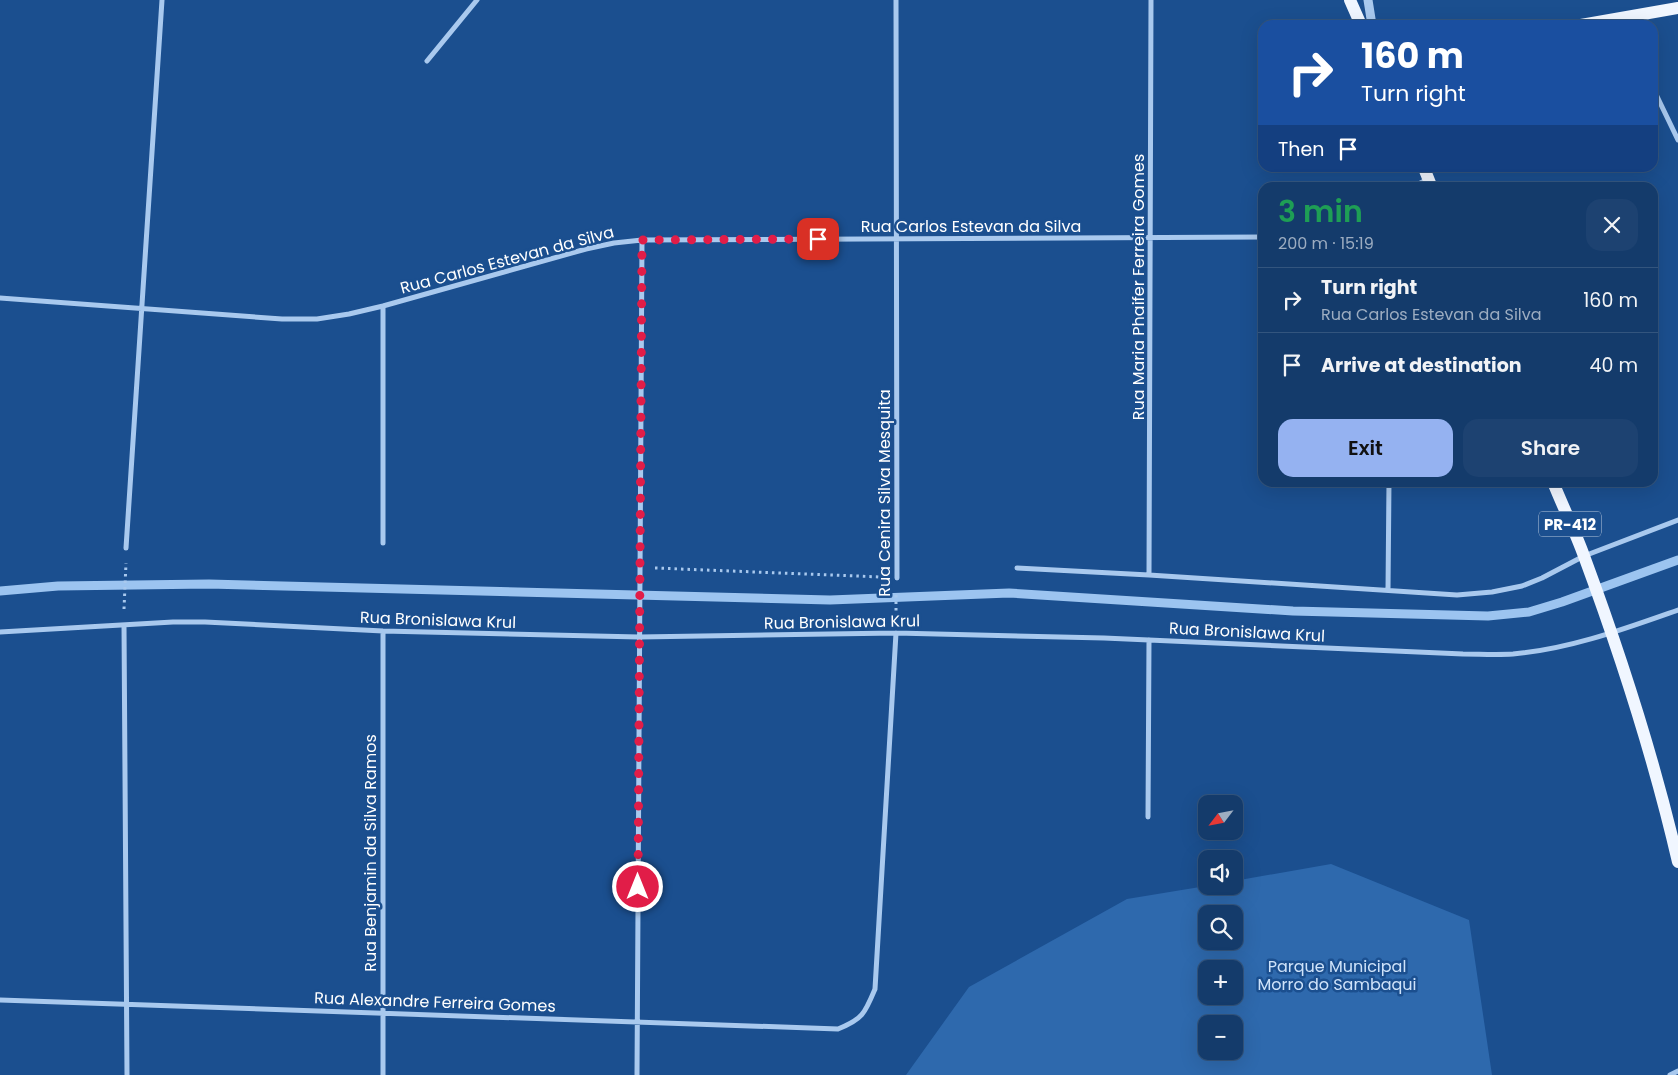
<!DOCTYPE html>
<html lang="en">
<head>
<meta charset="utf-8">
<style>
  :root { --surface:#143b6b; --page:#1d4271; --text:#f1f3f6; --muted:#9dadc1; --line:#33557e; --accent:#95b2f1 }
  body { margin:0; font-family:Poppins,sans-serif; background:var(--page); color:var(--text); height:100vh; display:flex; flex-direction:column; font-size:19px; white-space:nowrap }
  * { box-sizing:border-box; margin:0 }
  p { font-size:16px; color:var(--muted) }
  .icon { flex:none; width:28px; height:28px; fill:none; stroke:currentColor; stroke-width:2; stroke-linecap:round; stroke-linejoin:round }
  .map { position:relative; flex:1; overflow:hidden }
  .side { position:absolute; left:1258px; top:182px; width:400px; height:305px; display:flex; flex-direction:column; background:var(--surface); border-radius:15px; box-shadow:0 5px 20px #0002,0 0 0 1px var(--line) }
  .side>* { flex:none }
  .banner { position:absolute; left:1258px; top:20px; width:400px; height:152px; border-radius:15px; box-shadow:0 5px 20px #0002,0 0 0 1px var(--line); background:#1a4fa0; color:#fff; overflow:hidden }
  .needle { width:32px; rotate:238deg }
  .controls { position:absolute; left:1198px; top:795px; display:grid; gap:10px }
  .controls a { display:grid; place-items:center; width:45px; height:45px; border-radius:10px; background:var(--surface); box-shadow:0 5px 20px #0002,0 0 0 1px var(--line); font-size:25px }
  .pin { position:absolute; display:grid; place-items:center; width:42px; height:42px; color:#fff; margin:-21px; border-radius:10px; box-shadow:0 2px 8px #0006 }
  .me { position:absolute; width:55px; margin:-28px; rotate:0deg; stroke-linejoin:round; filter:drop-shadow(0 0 4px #0008) }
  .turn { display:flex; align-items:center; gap:18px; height:105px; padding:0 20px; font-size:22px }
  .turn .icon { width:65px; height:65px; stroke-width:2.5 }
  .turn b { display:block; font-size:35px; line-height:42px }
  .then { display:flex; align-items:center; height:48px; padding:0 20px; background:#0003; gap:10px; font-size:19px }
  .round { display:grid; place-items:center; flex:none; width:52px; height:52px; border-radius:15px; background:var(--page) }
  .overview { display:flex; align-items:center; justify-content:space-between; height:85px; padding:0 20px }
  h1 { font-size:30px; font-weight:600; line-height:38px; color:#1e9e55 }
  .button { display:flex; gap:10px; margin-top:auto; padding:10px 20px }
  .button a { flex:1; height:58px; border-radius:15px; background:var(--accent); color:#111; font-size:20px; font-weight:600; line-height:58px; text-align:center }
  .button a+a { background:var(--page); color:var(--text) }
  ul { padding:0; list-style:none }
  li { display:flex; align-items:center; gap:15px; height:65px; padding:0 20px; border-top:1px solid var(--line) }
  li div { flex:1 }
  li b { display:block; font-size:19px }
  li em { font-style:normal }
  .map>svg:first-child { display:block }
</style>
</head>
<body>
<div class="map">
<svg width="1678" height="1075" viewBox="0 0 1678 1075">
  <rect width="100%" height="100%" fill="#1b4f8f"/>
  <path fill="#2e69ad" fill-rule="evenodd" d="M 1331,864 L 1469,920 L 1492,1075 L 906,1075 L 969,987 L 1127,899 L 1206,886 L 1234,886 L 1234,881 ZM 1206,914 L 1234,914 L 1234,941 L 1206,941 ZM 1206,969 L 1234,969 L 1234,996 L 1206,996 ZM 1206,1024 L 1234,1024 L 1234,1051 L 1206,1051 Z"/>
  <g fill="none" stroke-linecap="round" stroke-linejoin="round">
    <path stroke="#9cc4f0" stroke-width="9" d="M 0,591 L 58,586 L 209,584 L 830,600 L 1009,593 L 1293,611 L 1488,616 L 1529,612 L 1562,602 L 1678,560"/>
    <path stroke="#a9c9ee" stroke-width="3" stroke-dasharray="2.5 4" stroke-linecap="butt" d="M 655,568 L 881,577
      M 124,609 L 126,563
      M 896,617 L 896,593"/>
    <path stroke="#a9c9ee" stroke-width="5" d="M 896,0 L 897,578
      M 427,61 L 477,0
      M 1652,86 L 1678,140
      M 1411,188 L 1428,179
      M 0,298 L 282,319 L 317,319 L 349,314 L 383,306 L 586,249 L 614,243 L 642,240 L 1262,237
      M 383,306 L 383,543
      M 126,548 L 162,0
      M 1017,568 L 1149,575 L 1457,595 L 1492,592 L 1522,586 L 1542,578 L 1584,556 L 1678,520
      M 1149,575 L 1151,0
      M 1388,590 L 1389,482
      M 124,625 L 127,1075
      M 0,632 L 173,622 L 205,622 L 383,631 L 639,637 L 896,633 L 1104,638 L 1463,654 C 1479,654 1496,655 1513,654 C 1570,649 1624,629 1678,610
      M 1148,817 L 1149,640
      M 0,1000 L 838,1029 C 863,1019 865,1013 875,989 L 896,633
      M 383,1075 L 383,631
      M 637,1075 L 642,240
      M 1670,1075 L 1678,1071"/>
    <path stroke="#a9c9ee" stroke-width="9" d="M 1368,0 L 1372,25"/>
    <path stroke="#f0f6ff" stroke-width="12" d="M 1350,0 L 1361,25
      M 1581,25 L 1678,8
      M 1424,168 L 1432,188
      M 1553,482 C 1563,507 1575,531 1584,556 C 1621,656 1654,758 1678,862"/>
  </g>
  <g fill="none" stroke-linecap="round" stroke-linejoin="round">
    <path stroke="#e11d48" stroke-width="9" stroke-dasharray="0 16.2" d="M 638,887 L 642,240 L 818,239"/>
  </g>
  <g text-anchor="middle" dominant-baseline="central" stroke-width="5" stroke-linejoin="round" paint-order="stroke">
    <rect fill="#1b4f8f" stroke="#bbcadd" stroke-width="1" x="1539" y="511.5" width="62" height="25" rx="4"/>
    <g font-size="15" font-weight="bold" fill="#fff">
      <text x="1570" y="524">PR-412</text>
    </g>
    <g font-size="16" fill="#fff" stroke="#1b4f8f">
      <text x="971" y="226">Rua Carlos Estevan da Silva</text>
      <text transform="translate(507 260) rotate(-15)">Rua Carlos Estevan da Silva</text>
      <text transform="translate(1138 287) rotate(-90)">Rua Maria Phaifer Ferreira Gomes</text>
      <text transform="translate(884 493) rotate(-90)">Rua Cenira Silva Mesquita</text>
      <text transform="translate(438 620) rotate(2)">Rua Bronislawa Krul</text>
      <text transform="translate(842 622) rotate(-1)">Rua Bronislawa Krul</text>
      <text transform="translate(1247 632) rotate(3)">Rua Bronislawa Krul</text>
      <text transform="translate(370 853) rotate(-90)">Rua Benjamin da Silva Ramos</text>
      <text transform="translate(435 1002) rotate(2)">Rua Alexandre Ferreira Gomes</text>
    </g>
    <g font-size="16" fill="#cfe3fa" stroke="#1b4f8f">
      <text x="1337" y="966">Parque Municipal<tspan x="1337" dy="18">Morro do Sambaqui</tspan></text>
    </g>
  </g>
</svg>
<div class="controls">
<a><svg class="needle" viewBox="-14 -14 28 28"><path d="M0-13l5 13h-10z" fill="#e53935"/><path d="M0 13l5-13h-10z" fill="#9dadc1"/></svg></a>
<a><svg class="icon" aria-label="sound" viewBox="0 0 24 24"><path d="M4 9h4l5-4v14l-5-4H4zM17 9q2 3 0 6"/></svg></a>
<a><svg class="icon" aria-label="search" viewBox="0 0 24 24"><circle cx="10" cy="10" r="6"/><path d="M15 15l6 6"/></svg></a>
<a>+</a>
<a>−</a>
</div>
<div class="pin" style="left:818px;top:239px;background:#d93025"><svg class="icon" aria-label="arrive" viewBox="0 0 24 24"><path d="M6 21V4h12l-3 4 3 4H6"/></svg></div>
<svg class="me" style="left:638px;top:887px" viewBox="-20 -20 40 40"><circle r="17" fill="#e11d48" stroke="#fff" stroke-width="3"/><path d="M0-11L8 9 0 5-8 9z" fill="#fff"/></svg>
<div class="banner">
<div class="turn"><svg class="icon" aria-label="right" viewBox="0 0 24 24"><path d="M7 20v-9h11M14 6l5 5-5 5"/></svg><div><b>160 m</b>Turn right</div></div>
<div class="then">Then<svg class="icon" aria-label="arrive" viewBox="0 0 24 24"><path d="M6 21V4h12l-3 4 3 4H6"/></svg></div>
</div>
<section class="side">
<div class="overview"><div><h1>3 min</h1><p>200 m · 15:19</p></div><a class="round"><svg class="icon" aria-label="close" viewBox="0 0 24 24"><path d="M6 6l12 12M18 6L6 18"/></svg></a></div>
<ul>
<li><svg class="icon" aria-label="right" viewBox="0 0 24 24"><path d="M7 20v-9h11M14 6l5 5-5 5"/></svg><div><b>Turn right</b><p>Rua Carlos Estevan da Silva</p></div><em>160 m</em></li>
<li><svg class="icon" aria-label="arrive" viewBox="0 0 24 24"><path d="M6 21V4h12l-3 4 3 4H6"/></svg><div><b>Arrive at destination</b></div><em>40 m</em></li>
</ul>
<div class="button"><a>Exit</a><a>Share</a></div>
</section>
</div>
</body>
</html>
